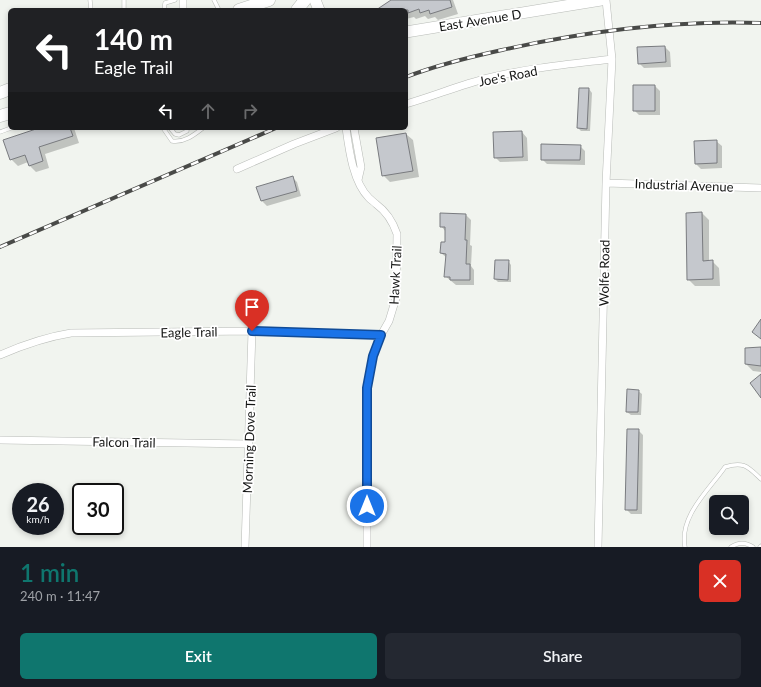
<!DOCTYPE html>
<html lang="en">
<head>
<meta charset="utf-8">
<style>
  :root { --surface:#171b24; --page:#242831; --text:#f1f3f6; --muted:#9ea1a6; --accent:#0f766e }
  body { margin:0; font-family:Lato,sans-serif; background:var(--page); color:var(--text); height:100vh; display:flex; flex-direction:column; font-size:15px; white-space:nowrap }
  * { box-sizing:border-box; margin:0 }
  p { font-size:13px; color:var(--muted) }
  .icon { flex:none; width:22px; height:22px; fill:none; stroke:currentColor; stroke-width:2; stroke-linecap:round; stroke-linejoin:round }
  .map { position:relative; height:547px; overflow:hidden }
  .drawer { display:flex; flex-direction:column; background:var(--surface); flex:1 }
  .drawer>* { flex:none }
  .guide { position:absolute; left:8px; top:8px; width:400px; height:122px; border-radius:6px; box-shadow:0 2px 6px #0003; background:#202124; color:#fff; overflow:hidden }
  .tools { position:absolute; left:709px; top:495px; display:grid; gap:8px }
  .tools a { display:grid; place-items:center; width:40px; height:40px; border-radius:6px; background:var(--surface); box-shadow:0 2px 6px #0003; font-size:20px }
  .speed { position:absolute; left:12px; top:483px; display:flex; gap:8px; font-size:20px; font-weight:700; text-align:center }
  .speed>* { display:grid; place-content:center; width:52px; height:52px; border-radius:50%; background:var(--surface); box-shadow:0 2px 6px #0003; line-height:1 }
  .speed small { font-size:10px; font-weight:400 }
  .speed .limit { border:2px solid #111; border-radius:6px; background:#fff; color:#111 }
  .pin { position:absolute; display:grid; place-items:center; width:34px; height:34px; color:#fff; margin:-41px -17px; border-radius:50% 50% 50% 0; rotate:-45deg; box-shadow:0 0 4px #0007 }
  .pin .icon { rotate:45deg }
  .me { position:absolute; width:44px; margin:-22px; rotate:0deg; stroke-linejoin:round; filter:drop-shadow(0 0 3px #0008) }
  .turn { display:flex; align-items:center; gap:14px; height:84px; padding:0 20px; font-size:18px }
  .turn .icon { width:52px; height:52px; stroke-width:2.5 }
  .turn b { display:block; font-size:28px; line-height:34px }
  .lanes { display:flex; align-items:center; height:38px; padding:0 20px; background:#0003; justify-content:center; gap:20px; direction:ltr }
  .lanes .off { opacity:.35 }
  .round { display:grid; place-items:center; flex:none; width:42px; height:42px; border-radius:6px; background:var(--page) }
  .summary { display:flex; align-items:center; justify-content:space-between; height:68px; padding:0 20px }
  h1 { font-size:24px; font-weight:600; line-height:30px; color:var(--accent) }
  .cta { display:flex; gap:8px; margin-top:auto; padding:8px 20px }
  .cta a { flex:1; height:46px; border-radius:6px; background:var(--accent); color:#fff; font-size:16px; font-weight:600; line-height:46px; text-align:center }
  .cta a+a { background:var(--page); color:var(--text) }
  .map>svg:first-child { display:block }
</style>
</head>
<body>
<div class="map">
<svg width="761" height="547" viewBox="0 0 761 547">
  <rect width="100%" height="100%" fill="#f1f4ef"/>
  <path fill="#0003" d="M 395,0 L 453,0 L 458,14 L 438,20 L 435,17 L 428,19 L 425,16 L 416,19 L 414,17 L 406,19 L 406,10 L 378,10 Z
    M 665,47 L 670,52 L 671,67 L 644,68 L 639,63 Z
    M 655,86 L 660,91 L 660,115 L 639,115 L 634,110 Z
    M 589,89 L 592,93 L 590,131 L 581,131 L 578,128 Z
    M 42,128 L 74,128 L 79,143 L 45,154 L 49,168 L 36,172 L 29,165 L 28,162 L 18,166 L 11,159 Z
    M 177,128 L 184,128 L 179,130 Z
    M 522,132 L 527,138 L 528,161 L 500,162 L 495,157 Z
    M 406,134 L 413,140 L 419,177 L 390,182 L 383,175 L 377,139 Z
    M 716,141 L 722,146 L 722,168 L 701,169 L 696,164 Z
    M 580,146 L 585,151 L 585,165 L 547,164 L 542,159 Z
    M 292,177 L 297,182 L 301,196 L 267,206 L 262,201 Z
    M 702,213 L 709,220 L 709,262 L 712,261 L 719,268 L 720,286 L 695,286 L 688,279 Z
    M 466,215 L 471,220 L 470,245 L 472,246 L 471,266 L 474,270 L 474,285 L 456,285 L 445,276 L 447,258 L 441,253 L 446,243 L 446,232 L 441,226 Z
    M 508,261 L 511,265 L 511,282 L 498,282 L 495,279 Z
    M 761,348 L 761,372 L 753,371 L 746,364 Z
    M 638,391 L 642,394 L 641,415 L 631,415 L 627,412 Z
    M 638,430 L 643,435 L 642,514 L 631,514 L 626,509 Z"/>
  <path fill="#c5c8cd" stroke="#797b7f" d="M 391,0 L 450,0 L 452,7 L 430,14 L 429,10 L 420,13 L 419,9 L 408,13 L 408,10 L 376,10 Z
    M 665,46 L 666,62 L 638,64 L 637,47 Z
    M 633,85 L 655,85 L 655,111 L 633,111 Z
    M 579,88 L 589,88 L 587,129 L 577,128 Z
    M 39,128 L 70,128 L 73,136 L 39,147 L 43,161 L 29,166 L 25,155 L 10,160 L 3,140 Z
    M 522,131 L 523,157 L 494,158 L 493,132 Z
    M 406,133 L 413,171 L 382,176 L 376,138 Z
    M 717,140 L 717,163 L 695,164 L 694,141 Z
    M 541,144 L 581,145 L 580,160 L 541,160 Z
    M 293,176 L 297,191 L 261,201 L 256,187 Z
    M 702,212 L 703,261 L 713,260 L 713,279 L 687,280 L 686,213 Z
    M 440,213 L 466,214 L 465,240 L 467,240 L 466,264 L 470,264 L 470,280 L 450,280 L 450,277 L 444,277 L 446,254 L 440,253 L 441,242 L 445,242 L 445,227 L 440,227 Z
    M 495,260 L 509,260 L 508,280 L 494,279 Z
    M 761,319 L 761,339 L 752,332 Z
    M 761,347 L 761,366 L 745,364 L 745,348 Z
    M 761,374 L 761,398 L 750,383 Z
    M 627,389 L 639,390 L 638,412 L 626,412 Z
    M 627,429 L 639,429 L 637,510 L 625,510 Z"/>
  <g fill="none" stroke-linecap="round" stroke-linejoin="round">
    <g stroke="#b8bbb7" stroke-width="4.5">
      <path id="service" d="M 90,0 L 91,10
        M 214,0 L 219,10
        M 124,10 L 124,0
        M 164,10 L 165,3 L 175,0
        M 163,128 L 172,141 C 184,143 194,135 203,128
        M 170,128 L 175,134 L 179,135 L 187,131 L 187,128
        M 0,132 L 11,128
        M 685,547 C 679,516 709,490 725,467 C 744,461 748,467 761,479
        M 731,547 C 739,542 745,542 753,547
        M 760,547 L 761,546"/>
    </g>
    <g stroke="#b8bbb7" stroke-width="8">
      <path id="minor" d="M 183,0 L 183,10
        M 406,104 C 434,96 460,85 488,78 C 528,68 571,64 612,59
        M 346,128 C 349,150 353,182 369,198 C 371,200 374,202 376,204 C 387,212 393,222 397,234 L 396,298 L 389,321 L 381,335 L 373,356 L 367,388 L 367,547
        M 354,128 L 361,167 L 358,180
        M 237,169 L 294,144 L 336,128
        M 606,183 L 761,188
        M 0,355 C 23,345 46,337 71,333 L 252,331 L 381,335
        M 0,440 L 249,444
        M 245,547 L 252,331
        M 598,547 L 606,183 L 612,59 L 606,0"/>
    </g>
    <g stroke="#b8bbb7" stroke-width="12">
      <path id="secondary" d="M 315,0 L 319,10
        M 406,32 L 601,0"/>
    </g>
    <g stroke="#b8bbb7" stroke-width="13">
      <path id="primary" d="M 239,10 L 269,0
        M 297,10 L 305,0
        M 0,93 L 10,89
        M 0,116 L 10,113"/>
    </g>
    <use href="#service" stroke="#fff" stroke-width="3.5"/>
    <use href="#minor" stroke="#fff" stroke-width="7"/>
    <use href="#secondary" stroke="#fff" stroke-width="11"/>
    <use href="#primary" stroke="#fff" stroke-width="12"/>
    <g stroke="#494a48" stroke-width="4">
      <path id="rail" d="M 406,77 C 437,65 470,57 502,50 C 587,31 674,20 761,23
        M 0,247 L 276,128"/>
    </g>
    <use href="#rail" stroke="#fff" stroke-width="2.5" stroke-dasharray="8" stroke-linecap="butt"/>
  </g>
  <g fill="none" stroke-linecap="round" stroke-linejoin="round">
    <g stroke="#114b97" stroke-width="10">
      <path id="route" d="M 252,331 L 381,335 L 373,356 L 367,388 L 367,506"/>
    </g>
    <use href="#route" stroke="#1a73e8" stroke-width="7"/>
  </g>
  <g text-anchor="middle" dominant-baseline="central" stroke-width="3.5" stroke-linejoin="round" paint-order="stroke">
    <g font-size="13" fill="#151615" stroke="#fff">
      <text transform="translate(480 20) rotate(-9)">East Avenue D</text>
      <text transform="translate(508 76) rotate(-11)">Joe's Road</text>
      <text transform="translate(684 185) rotate(2)">Industrial Avenue</text>
      <text transform="translate(604 273) rotate(-89)">Wolfe Road</text>
      <text transform="translate(395 275) rotate(-87)">Hawk Trail</text>
      <text transform="translate(189 332) rotate(-1)">Eagle Trail</text>
      <text transform="translate(249 439) rotate(-88)">Morning Dove Trail</text>
      <text transform="translate(124 442) rotate(1)">Falcon Trail</text>
    </g>
  </g>
</svg>
<div class="tools">
<a><svg class="icon" aria-label="search" viewBox="0 0 24 24"><circle cx="10" cy="10" r="6"/><path d="M15 15l6 6"/></svg></a>
</div>
<div class="speed"><div>26<small>km/h</small></div><div class="limit">30</div></div>
<div class="pin" style="left:252px;top:331px;background:#d93025"><svg class="icon" aria-label="arrive" viewBox="0 0 24 24"><path d="M6 21V4h12l-3 4 3 4H6"/></svg></div>
<svg class="me" style="left:367px;top:506px" viewBox="-20 -20 40 40"><circle r="17" fill="#1a73e8" stroke="#fff" stroke-width="3"/><path d="M0-11L8 9 0 5-8 9z" fill="#fff"/></svg>
<div class="guide">
<div class="turn"><svg class="icon" aria-label="left" viewBox="0 0 24 24"><path d="M17 20v-9H6M10 6l-5 5 5 5"/></svg><div><b>140 m</b>Eagle Trail</div></div>
<div class="lanes"><svg class="icon" aria-label="left" viewBox="0 0 24 24"><path d="M17 20v-9H6M10 6l-5 5 5 5"/></svg><svg class="icon off" aria-label="ahead" viewBox="0 0 24 24"><path d="M12 20V5M6 11l6-6 6 6"/></svg><svg class="icon off" aria-label="right" viewBox="0 0 24 24"><path d="M7 20v-9h11M14 6l5 5-5 5"/></svg></div>
</div>
</div>
<section class="drawer">
<div class="summary"><div><h1>1 min</h1><p>240 m · 11:47</p></div><a class="round" style="background:#d93025;color:#fff"><svg class="icon" aria-label="close" viewBox="0 0 24 24"><path d="M6 6l12 12M18 6L6 18"/></svg></a></div>
<div class="cta"><a>Exit</a><a>Share</a></div>
</section>
</body>
</html>
